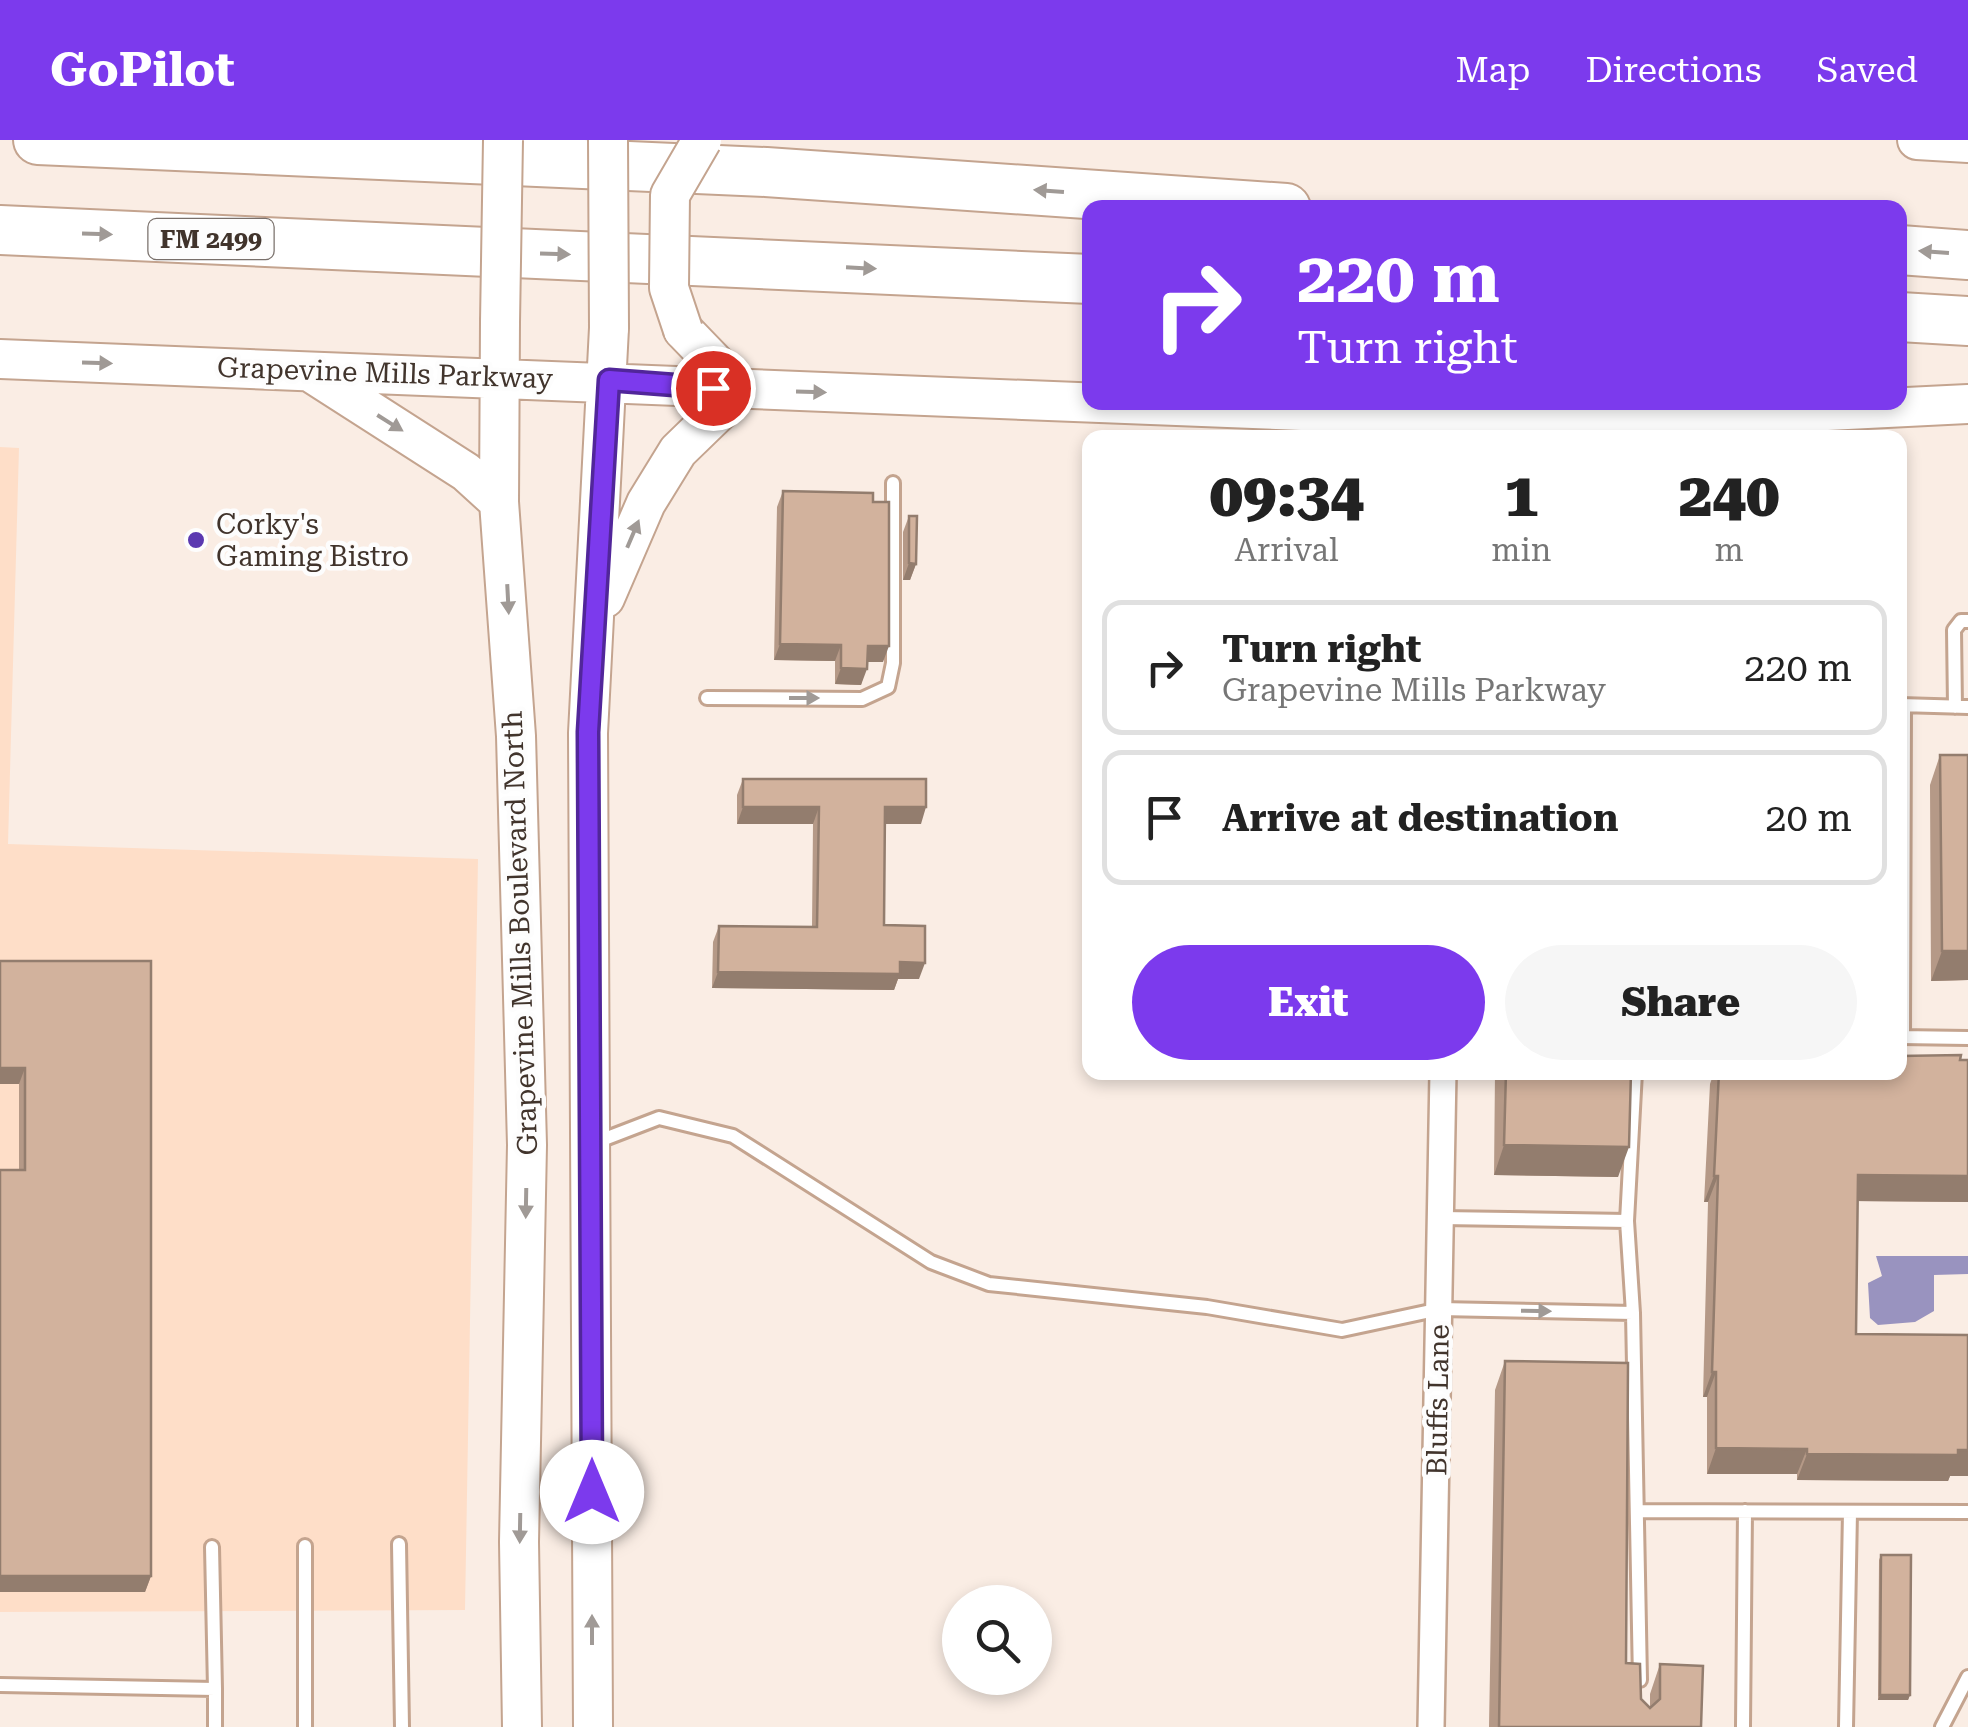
<!DOCTYPE html>
<html lang="en">
<head>
<meta charset="utf-8">
<style>
  :root { --surface:#fff; --page:#f6f6f6; --text:#222; --muted:#767676; --line:#e0e0e0; --accent:#7c3aed }
  body { margin:0; font-family:"Roboto Serif",serif; background:var(--page); color:var(--text); height:100vh; display:flex; flex-direction:column; font-size:38px; white-space:nowrap }
  * { box-sizing:border-box; margin:0 }
  p { font-size:32px; color:var(--muted) }
  .icon { flex:none; width:55px; height:55px; fill:none; stroke:currentColor; stroke-width:2; stroke-linecap:round; stroke-linejoin:round }
  .map { position:relative; flex:1; overflow:hidden }
  .details { position:absolute; left:1082px; top:290px; width:825px; height:650px; display:flex; flex-direction:column; background:var(--surface); border-radius:20px; box-shadow:0 5px 15px #0003 }
  .details>* { flex:none }
  .top-card { position:absolute; left:1082px; top:60px; width:825px; height:210px; border-radius:20px; box-shadow:0 5px 15px #0003; background:#7c3aed; color:#fff; overflow:hidden }
  .controls { position:absolute; left:942px; top:1445px; display:grid; gap:20px }
  .controls a { display:grid; place-items:center; width:110px; height:110px; border-radius:50%; background:var(--surface); box-shadow:0 5px 15px #0003; font-size:50px }
  .pin { position:absolute; display:grid; place-items:center; width:85px; height:85px; color:#fff; margin:-42px; border:5px solid #fff; border-radius:50%; box-shadow:0 2px 10px #0007 }
  .me { position:absolute; width:110px; margin:-55px; rotate:0deg; stroke-linejoin:round; filter:drop-shadow(0 0 8px #0008) }
  .turn { display:flex; align-items:center; gap:35px; height:210px; padding:0 50px; font-size:45px }
  .turn .icon { width:130px; height:130px; stroke-width:2.5 }
  .turn b { display:block; font-size:70px; line-height:85px }
  .eta { display:flex; justify-content:space-evenly; align-items:center; height:170px; text-align:center }
  .eta b { font-size:60px; font-weight:800; line-height:70px }
  .primary-button { display:flex; gap:20px; margin-top:auto; padding:20px 50px }
  .primary-button a { flex:1; height:115px; border-radius:60px; background:var(--accent); color:#fff; font-size:40px; font-weight:800; line-height:115px; text-align:center }
  .primary-button a+a { background:var(--page); color:var(--text) }
  ul { padding:0; list-style:none }
  li { display:flex; align-items:center; gap:30px; height:135px; margin:0 20px 15px; padding:0 30px; border:5px solid var(--line); border-radius:20px }
  li div { flex:1 }
  li b { display:block; font-size:38px }
  li em { font-style:normal }
  header { display:flex; align-items:center; gap:60px; box-sizing:border-box; height:140px; padding:0 50px; background:var(--accent); color:#fff }
  header strong { font-size:48px }
  nav { display:flex; gap:55px; margin-inline-start:auto; font-size:35px }
  .map>svg:first-child { display:block }
</style>
</head>
<body>
<header>
<strong>GoPilot</strong>
<nav><a>Map</a><a>Directions</a><a>Saved</a></nav>
</header>
<div class="map">
<svg width="1968" height="1587" viewBox="0 0 1968 1587">
  <rect width="100%" height="100%" fill="#faede4"/>
  <path fill="#fedec8" d="M 0,307 L 19,308 L 8,704 L 478,719 L 465,1470 L 0,1472 Z"/>
  <path fill="#9993bf" d="M 1876,1116 L 1968,1116 L 1968,1134 L 1934,1135 L 1934,1171 L 1915,1182 L 1878,1185 L 1870,1178 L 1868,1143 L 1882,1136 Z"/>
  <g fill="none" stroke-linecap="round" stroke-linejoin="round">
    <g stroke="#c4a48f" stroke-width="18">
      <path id="service" d="M 707,558 L 862,559 L 888,547 L 893,523 L 893,343
        M 1900,565 L 1968,567
        M 1955,567 L 1954,490 L 1961,481 L 1968,481
        M 1900,897 L 1968,898
        M 1903,897 L 1904,565
        M 1635,932 L 1627,1081 L 1633,1173 L 1640,1540
        M 594,1003 L 659,978 L 733,996 L 931,1122 L 989,1144 L 1207,1167 L 1342,1190 L 1440,1169 L 1633,1173
        M 1441,1078 L 1627,1081
        M 1638,1371 L 1968,1372
        M 399,1404 L 402,1587
        M 305,1406 L 305,1587
        M 212,1407 L 215,1549
        M 0,1545 L 215,1549 L 215,1587
        M 1743,1587 L 1745,1371
        M 1846,1587 L 1850,1372
        M 1942,1587 L 1968,1537"/>
    </g>
    <g stroke="#c4a48f" stroke-width="30">
      <path id="minor" d="M 1431,1587 L 1443,932"/>
    </g>
    <g stroke="#c4a48f" stroke-width="42">
      <path id="secondary" d="M 1917,0 L 1968,3
        M 500,182 L 499,362 L 516,596 L 527,1005 L 519,1402 L 522,1587
        M 0,219 L 1451,277 L 1684,278 L 1968,264
        M 310,232 L 466,332 L 499,362
        M 605,458 L 646,363 L 678,311 L 741,250 L 683,190
        M 593,1587 L 588,593 L 609,188"/>
    </g>
    <g stroke="#c4a48f" stroke-width="52">
      <path id="motorway" d="M 38,0 L 766,32 L 1286,68
        M 0,90 L 1090,139
        M 1900,110 L 1968,115
        M 1900,177 L 1968,181"/>
    </g>
    <use href="#service" stroke="#fff" stroke-width="12"/>
    <use href="#minor" stroke="#fff" stroke-width="25"/>
    <use href="#secondary" stroke="#fff" stroke-width="38"/>
    <use href="#motorway" stroke="#fff" stroke-width="48"/>
    <g stroke="#c4a48f" stroke-width="42" stroke-linecap="butt">
      <path id="secondary-bridge" d="M 608,0 L 609,188
        M 500,182 L 503,0
        M 683,190 L 669,148 L 670,55 L 702,0"/>
    </g>
    <use href="#secondary-bridge" stroke="#fff" stroke-width="38"/>
  </g>
  <path fill="#b59987" d="M 783,351 L 883,522 L 867,522 L 861,545 L 835,544 L 835,521 L 774,520 L 777,367 Z
    M 909,376 L 916,424 L 910,440 L 903,440 L 903,392 Z
    M 1940,615 L 1968,840 L 1931,841 L 1930,645 Z
    M 743,639 L 921,684 L 885,684 L 884,785 L 919,839 L 898,839 L 894,850 L 712,848 L 713,802 L 719,786 L 812,787 L 813,684 L 737,684 L 737,655 Z
    M 0,821 L 151,1436 L 145,1452 L 0,1452 L 19,1030 L 19,944 L 0,944 Z
    M 1960,920 L 1968,920 L 1968,1062 L 1857,1061 L 1856,1194 L 1968,1195 L 1968,1336 L 1950,1336 L 1948,1341 L 1797,1340 L 1797,1334 L 1707,1334 L 1707,1257 L 1703,1257 L 1708,1062 L 1704,1062 L 1710,944 L 1714,932 L 1900,932 Z
    M 1495,932 L 1631,932 L 1618,1037 L 1494,1035 Z
    M 1505,1221 L 1641,1559 L 1650,1568 L 1650,1554 L 1660,1524 L 1701,1587 L 1489,1587 L 1495,1250 Z
    M 1881,1415 L 1910,1555 L 1908,1560 L 1878,1560 L 1879,1420 Z"/>
  <path fill="#937d6e" d="M 909,423 L 916,424 L 910,440 L 903,440 Z
    M 780,504 L 841,505 L 835,521 L 774,520 Z
    M 868,506 L 889,506 L 883,522 L 862,522 Z
    M 841,528 L 867,529 L 861,545 L 835,544 Z
    M 743,667 L 819,667 L 813,684 L 737,684 Z
    M 885,667 L 926,667 L 921,684 L 879,684 Z
    M 1942,811 L 1968,811 L 1968,840 L 1931,841 Z
    M 900,822 L 925,823 L 919,839 L 898,839 L 894,850 L 712,848 L 718,832 Z
    M 0,928 L 25,928 L 19,944 L 0,944 Z
    M 1504,1005 L 1629,1007 L 1618,1037 L 1494,1035 Z
    M 1858,1035 L 1968,1036 L 1968,1062 L 1848,1061 Z
    M 1714,1036 L 1718,1036 L 1708,1062 L 1704,1062 Z
    M 1712,1232 L 1716,1232 L 1707,1257 L 1703,1257 Z
    M 1716,1308 L 1807,1309 L 1797,1334 L 1707,1334 Z
    M 1968,1310 L 1968,1336 L 1950,1336 L 1948,1341 L 1797,1340 L 1807,1314 Z
    M 0,1436 L 151,1436 L 145,1452 L 0,1452 Z
    M 1880,1555 L 1910,1555 L 1908,1560 L 1878,1560 Z"/>
  <path fill="#d2b29d" stroke="#937d6e" stroke-width="2.5" d="M 783,351 L 873,353 L 873,362 L 889,362 L 889,506 L 868,506 L 867,529 L 841,528 L 841,505 L 780,504 Z
    M 909,376 L 917,376 L 916,424 L 909,423 Z
    M 1940,615 L 1968,615 L 1968,811 L 1942,811 Z
    M 743,639 L 926,639 L 926,667 L 885,667 L 884,785 L 925,786 L 925,823 L 900,822 L 900,834 L 718,832 L 719,786 L 817,787 L 819,667 L 743,667 Z
    M 0,821 L 151,821 L 151,1436 L 0,1436 L 0,1030 L 25,1030 L 25,928 L 0,928 Z
    M 1961,915 L 1960,920 L 1968,920 L 1968,1036 L 1858,1035 L 1856,1194 L 1968,1195 L 1968,1310 L 1958,1310 L 1958,1315 L 1807,1314 L 1807,1309 L 1716,1308 L 1716,1232 L 1712,1232 L 1718,1036 L 1714,1036 L 1719,932 L 1900,932 L 1900,916 Z
    M 1506,932 L 1631,932 L 1629,1007 L 1504,1005 Z
    M 1505,1221 L 1628,1223 L 1626,1523 L 1640,1524 L 1641,1559 L 1650,1568 L 1660,1559 L 1660,1524 L 1703,1526 L 1701,1587 L 1499,1587 Z
    M 1881,1415 L 1911,1415 L 1910,1555 L 1880,1555 Z"/>
  <defs><path id="oneway-solid" d="M-6-.8H1V-3.2L6.5 0L1 3.2V.8H-6Z" transform="scale(2.5)"/></defs>
  <g fill="#a09a96">
    <use href="#oneway-solid" transform="translate(1049 51) rotate(-176)"/>
    <use href="#oneway-solid" transform="translate(97 94) rotate(2)"/>
    <use href="#oneway-solid" transform="translate(1934 112) rotate(-176)"/>
    <use href="#oneway-solid" transform="translate(555 114) rotate(2)"/>
    <use href="#oneway-solid" transform="translate(861 128) rotate(3)"/>
    <use href="#oneway-solid" transform="translate(97 223) rotate(2)"/>
    <use href="#oneway-solid" transform="translate(811 252) rotate(2)"/>
    <use href="#oneway-solid" transform="translate(390 283) rotate(32)"/>
    <use href="#oneway-solid" transform="translate(633 394) rotate(-67)"/>
    <use href="#oneway-solid" transform="translate(508 459) rotate(87)"/>
    <use href="#oneway-solid" transform="translate(804 558)"/>
    <use href="#oneway-solid" transform="translate(526 1063) rotate(91)"/>
    <use href="#oneway-solid" transform="translate(1536 1171) rotate(1)"/>
    <use href="#oneway-solid" transform="translate(520 1388) rotate(91)"/>
    <use href="#oneway-solid" transform="translate(592 1490) rotate(-90)"/>
  </g>
  <g fill="none" stroke-linecap="round" stroke-linejoin="round">
    <g stroke="#51269a" stroke-width="25">
      <path id="route" d="M 592,1352 L 588,592 L 609,240 L 713,248"/>
    </g>
    <use href="#route" stroke="#7c3aed" stroke-width="18"/>
  </g>
  <circle fill="#5b38b0" stroke="#fdfdfd" stroke-width="4" cx="196" cy="400" r="10"/>
  <g text-anchor="middle" dominant-baseline="central" stroke-width="9" stroke-linejoin="round" paint-order="stroke">
    <rect fill="#fdfdfd" stroke="#79706b" stroke-width="2.5" x="148.5" y="79" width="125" height="40" rx="8"/>
    <g font-size="25" font-weight="bold" fill="#41342c">
      <text x="211" y="99">FM 2499</text>
    </g>
    <g font-size="28" fill="#41342c" stroke="#fdfdfd">
      <text transform="translate(385 233) rotate(2)">Grapevine Mills Parkway</text>
      <text transform="translate(520 793) rotate(-92)">Grapevine Mills Boulevard North</text>
      <text transform="translate(1438 1260) rotate(-89)">Bluffs Lane</text>
    </g>
    <g font-size="28" fill="#41342c" stroke="#fdfdfd" text-anchor="start">
      <text x="216" y="384">Corky's<tspan x="216" dy="32">Gaming Bistro</tspan></text>
    </g>
  </g>
</svg>
<div class="controls">
<a><svg class="icon" aria-label="search" viewBox="0 0 24 24"><circle cx="10" cy="10" r="6"/><path d="M15 15l6 6"/></svg></a>
</div>
<div class="pin" style="left:713px;top:248px;background:#d93025"><svg class="icon" aria-label="arrive" viewBox="0 0 24 24"><path d="M6 21V4h12l-3 4 3 4H6"/></svg></div>
<svg class="me" style="left:592px;top:1352px" viewBox="-20 -20 40 40"><circle r="19" fill="#fff"/><path d="M0-13L10 11 0 6-10 11z" fill="#7c3aed"/></svg>
<div class="top-card">
<div class="turn"><svg class="icon" aria-label="right" viewBox="0 0 24 24"><path d="M7 20v-9h11M14 6l5 5-5 5"/></svg><div><b>220 m</b>Turn right</div></div>
</div>
<section class="details">
<div class="eta">
<div><b>09:34</b><p>Arrival</p></div>
<div><b>1</b><p>min</p></div>
<div><b>240</b><p>m</p></div>
</div>
<ul>
<li><svg class="icon" aria-label="right" viewBox="0 0 24 24"><path d="M7 20v-9h11M14 6l5 5-5 5"/></svg><div><b>Turn right</b><p>Grapevine Mills Parkway</p></div><em>220 m</em></li>
<li><svg class="icon" aria-label="arrive" viewBox="0 0 24 24"><path d="M6 21V4h12l-3 4 3 4H6"/></svg><div><b>Arrive at destination</b></div><em>20 m</em></li>
</ul>
<div class="primary-button"><a>Exit</a><a>Share</a></div>
</section>
</div>
</body>
</html>
